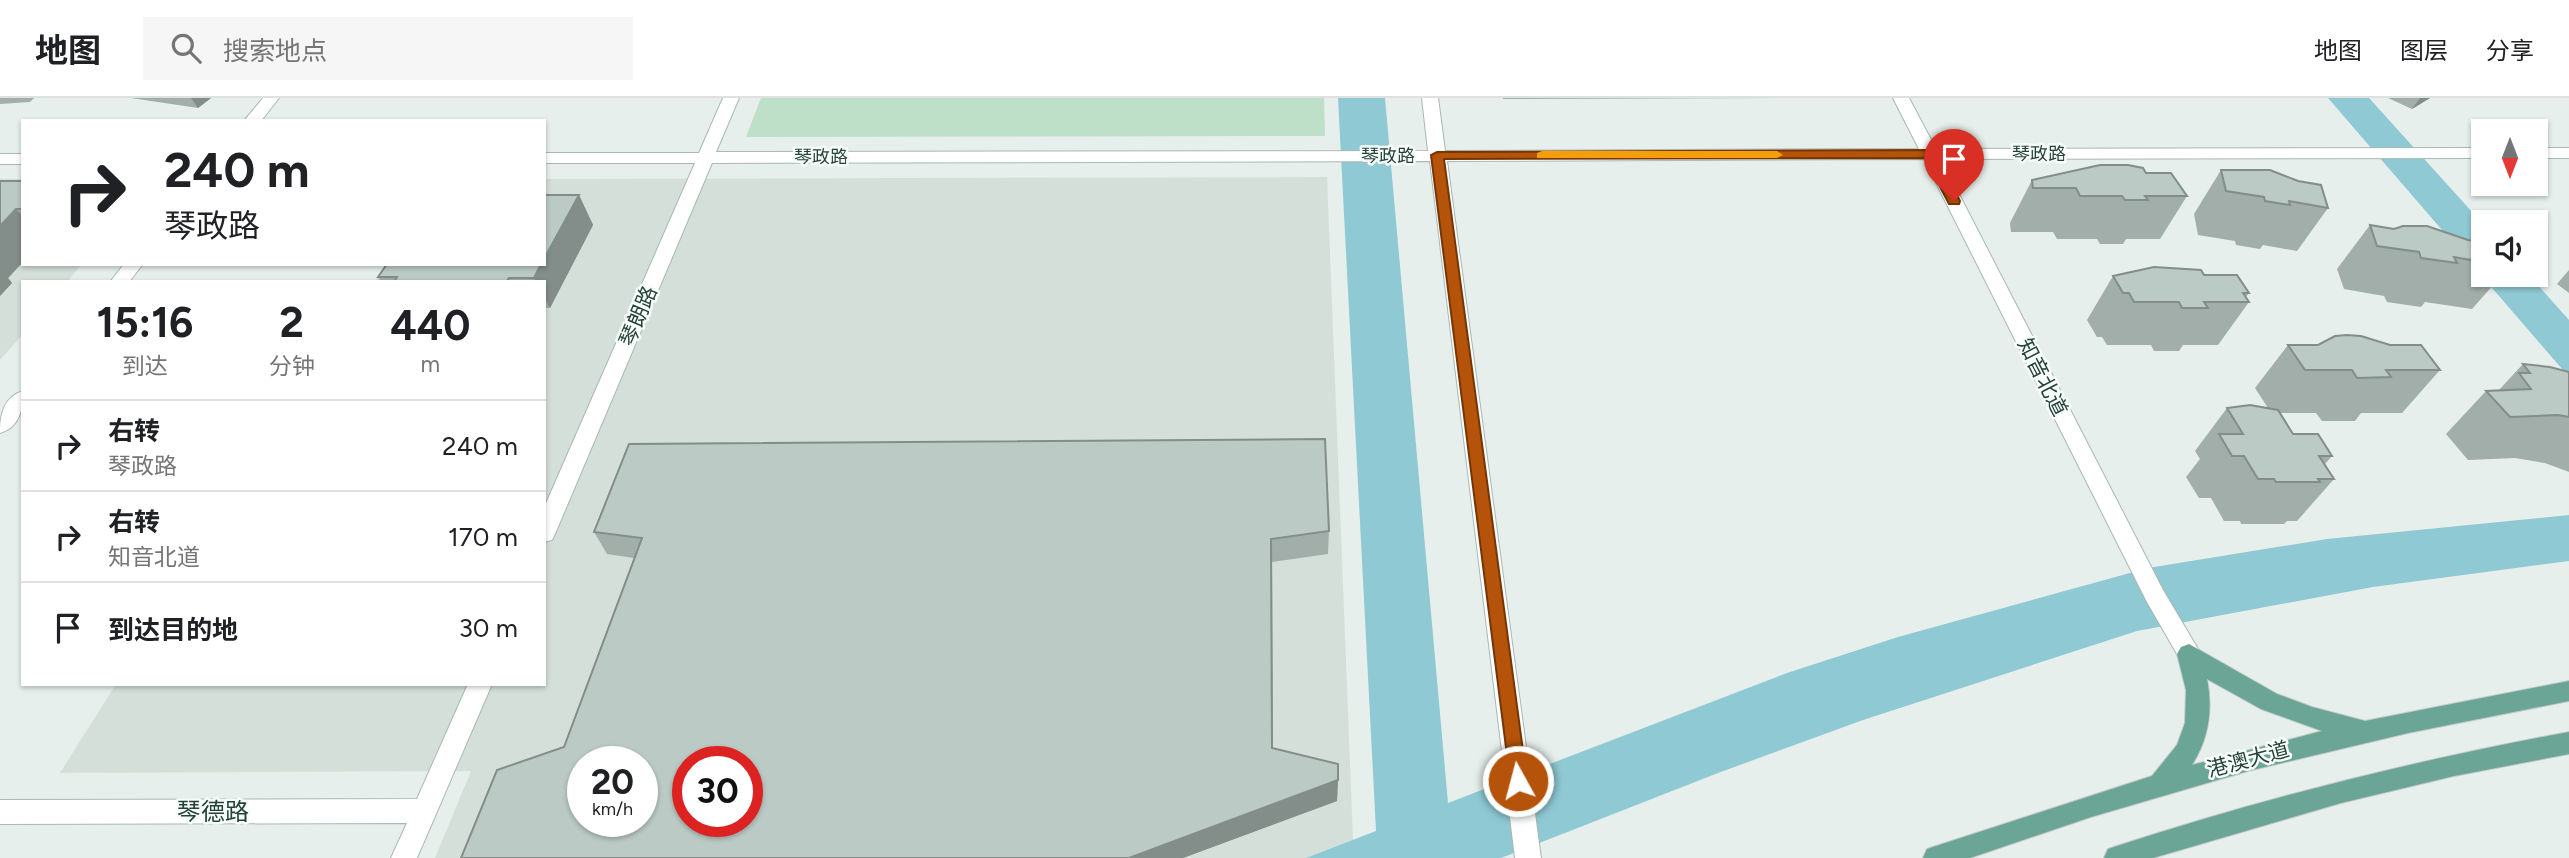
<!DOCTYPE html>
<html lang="zh">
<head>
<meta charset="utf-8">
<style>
  :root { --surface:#fff; --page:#f6f6f6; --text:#202124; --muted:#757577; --line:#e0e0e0 }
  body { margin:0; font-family:Figtree,"Noto Sans SC",sans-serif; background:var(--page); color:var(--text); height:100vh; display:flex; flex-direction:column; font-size:26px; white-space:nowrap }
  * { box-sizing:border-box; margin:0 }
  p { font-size:23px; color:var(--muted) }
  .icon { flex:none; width:38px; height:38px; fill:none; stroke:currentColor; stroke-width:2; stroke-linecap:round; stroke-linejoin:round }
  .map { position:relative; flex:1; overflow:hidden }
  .drawer { position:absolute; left:21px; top:182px; width:525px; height:406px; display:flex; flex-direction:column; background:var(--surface); border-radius:0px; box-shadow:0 2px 5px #0004 }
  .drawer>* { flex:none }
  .top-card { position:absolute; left:21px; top:21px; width:525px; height:147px; border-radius:0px; box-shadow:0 2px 5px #0004; background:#fff; color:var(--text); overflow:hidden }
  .needle { width:46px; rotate:180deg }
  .buttons { position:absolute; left:2471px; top:21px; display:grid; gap:14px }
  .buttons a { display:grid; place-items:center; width:77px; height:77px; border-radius:0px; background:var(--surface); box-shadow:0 2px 5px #0004; font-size:35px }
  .speed { position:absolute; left:567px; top:648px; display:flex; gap:14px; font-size:35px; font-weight:700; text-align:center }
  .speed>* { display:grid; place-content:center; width:91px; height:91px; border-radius:50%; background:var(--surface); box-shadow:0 2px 5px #0004; line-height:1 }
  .speed small { font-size:18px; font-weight:400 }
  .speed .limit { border:10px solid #d22; background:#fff; color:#111 }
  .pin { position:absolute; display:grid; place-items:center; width:60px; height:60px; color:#fff; margin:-72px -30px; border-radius:50% 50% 50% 0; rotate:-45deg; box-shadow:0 0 7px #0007 }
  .pin .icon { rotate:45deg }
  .me { position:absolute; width:77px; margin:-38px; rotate:353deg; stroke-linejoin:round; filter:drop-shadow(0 0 5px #0008) }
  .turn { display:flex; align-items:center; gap:24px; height:147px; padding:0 28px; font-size:32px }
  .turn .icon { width:91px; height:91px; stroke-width:2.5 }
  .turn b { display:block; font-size:49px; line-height:60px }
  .eta { display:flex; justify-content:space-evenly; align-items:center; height:119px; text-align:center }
  .eta b { font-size:42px; font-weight:700; line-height:49px }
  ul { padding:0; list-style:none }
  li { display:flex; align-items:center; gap:21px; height:91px; padding:0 28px; border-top:2px solid var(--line) }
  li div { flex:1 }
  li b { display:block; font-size:26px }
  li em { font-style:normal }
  header { display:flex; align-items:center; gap:42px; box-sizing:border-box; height:98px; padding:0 35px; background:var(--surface); border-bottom:2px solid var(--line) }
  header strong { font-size:33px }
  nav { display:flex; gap:38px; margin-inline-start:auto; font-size:24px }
  .search { width:490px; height:63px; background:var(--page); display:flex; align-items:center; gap:18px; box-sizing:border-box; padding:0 24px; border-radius:0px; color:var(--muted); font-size:26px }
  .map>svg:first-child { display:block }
</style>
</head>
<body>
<header>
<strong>地图</strong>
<div class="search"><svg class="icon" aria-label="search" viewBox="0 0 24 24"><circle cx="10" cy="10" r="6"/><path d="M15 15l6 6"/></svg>搜索地点</div>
<nav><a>地图</a><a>图层</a><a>分享</a></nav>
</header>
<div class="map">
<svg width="2569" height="760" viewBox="0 0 2569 760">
  <rect width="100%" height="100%" fill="#e6efeb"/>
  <path fill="#d4dfda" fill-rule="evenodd" d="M 1327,79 L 1353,742 L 1306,760 L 435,760 L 471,673 L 60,675 L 116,586 L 544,586 L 544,184 L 375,184 L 386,166 L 544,166 L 544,81 ZM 583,663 L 642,663 L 642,723 L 583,723 ZM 688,663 L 747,663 L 747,723 L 688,723 Z
    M 0,81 L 23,81 L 23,166 L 82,166 L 67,184 L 23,184 L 23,236 L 0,262 Z"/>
  <path fill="#bfe0c8" d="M 761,0 L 1324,0 L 1325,38 L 746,39 Z"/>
  <path fill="#8ec9d4" d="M 1338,0 L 1385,0 L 1448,705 L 1787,575 L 1898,539 L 2148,470 L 2327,441 L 2569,417 L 2569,463 L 2373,489 L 2137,533 L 1863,622 L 1718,675 L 1501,760 L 1306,760 L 1376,733 Z
    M 2328,0 L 2369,0 L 2483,126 L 2483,177 L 2529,177 L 2569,222 L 2569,279 Z"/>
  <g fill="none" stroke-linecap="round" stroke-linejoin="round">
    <g stroke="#a8b8b2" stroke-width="2">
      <path id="street" d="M 263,0 L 279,0 L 261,23 L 244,23 Z
        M 723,0 L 739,0 L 716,54 L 1428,53 L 1422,0 L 1438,0 L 1445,53 L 1919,51 L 1893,0 L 1909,0 L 1936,51 L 2483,50 L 2483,60 L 1941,61 L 2163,492 L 2201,556 L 2197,563 L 2189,566 L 2181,563 L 2147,504 L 1924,61 L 1447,63 L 1541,760 L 1515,760 L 1430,63 L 712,65 L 555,436 L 552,442 L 544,444 L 544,410 L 695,65 L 544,65 L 544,55 L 699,55 Z
        M 2536,50 L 2569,50 L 2569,60 L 2536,60 Z
        M 0,56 L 23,56 L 23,66 L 0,66 Z
        M 124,166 L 143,166 L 129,184 L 110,184 Z
        M 23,293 C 23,311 20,329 0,335 C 0,318 3,299 23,293 Z
        M 468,586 L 492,586 L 417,760 L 391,760 L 407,725 L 0,726 L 0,702 L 417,701 Z"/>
    </g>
    <g stroke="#c2cac8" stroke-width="2">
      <path id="primary" d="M 2189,546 L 2277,596 L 2312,609 L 2365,623 L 2569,583 L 2569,603 L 2408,635 L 2248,673 L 2091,719 L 1970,760 L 1923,760 L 1927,751 L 1936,748 L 2152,678 L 2177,647 L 2185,625 L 2186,592 L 2177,556 L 2181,549 ZM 2207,581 L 2261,611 L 2322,633 L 2192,667 C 2209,640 2213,612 2207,581 Z
        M 2569,634 L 2569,656 L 2454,678 L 2341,705 L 2153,760 L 2104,760 L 2108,751 L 2117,748 C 2265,700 2416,662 2569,634 Z"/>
    </g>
    <use href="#street" fill="#fff" fill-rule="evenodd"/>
    <use href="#primary" fill="#6aa596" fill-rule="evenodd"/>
  </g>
  <path fill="#a1aea9" d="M 0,0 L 34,0 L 30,4 L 0,6 Z
    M 131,0 L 211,0 L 198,10 Z
    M 1503,0 L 1788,0 L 1503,1 Z
    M 2388,0 L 2430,0 L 2412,11 Z
    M 2221,72 L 2328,110 L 2297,153 L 2263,147 L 2260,151 L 2236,147 L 2235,143 L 2198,137 L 2194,116 Z
    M 2146,75 L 2187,98 L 2160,141 L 2126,141 L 2123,146 L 2100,146 L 2097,141 L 2057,141 L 2053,134 L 2011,134 L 2010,125 L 2032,82 Z
    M 0,83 L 23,83 L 23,164 L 8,180 L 12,185 L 0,198 Z
    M 579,97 L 593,127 L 550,210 L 544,210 L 544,184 L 381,184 L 378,179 Z
    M 2370,127 L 2483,144 L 2483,177 L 2502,177 L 2472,211 L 2425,204 L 2421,209 L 2387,204 L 2384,198 L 2344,191 L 2337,171 Z
    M 2569,172 L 2569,195 L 2557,186 Z
    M 2204,177 L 2249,195 L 2246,199 L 2249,204 L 2218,247 L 2183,247 L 2179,253 L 2154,253 L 2151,247 L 2107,247 L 2102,239 L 2097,239 L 2087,222 L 2113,178 Z
    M 2288,247 L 2440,272 L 2402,315 L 2361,315 L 2355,323 L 2322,323 L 2316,315 L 2280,315 L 2293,336 L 2332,358 L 2325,366 L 2334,381 L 2297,423 L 2287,423 L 2284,426 L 2241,426 L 2240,423 L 2224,423 L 2211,400 L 2199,400 L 2186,379 L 2200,361 L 2195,353 L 2227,310 L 2268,310 L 2255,290 Z
    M 2523,266 L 2569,274 L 2569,374 L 2545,365 L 2515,360 L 2468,362 L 2446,336 L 2486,293 L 2499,292 Z
    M 1329,433 L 1328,456 L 1272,464 L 1273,650 L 1338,682 L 1337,703 L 1183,760 L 461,760 L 564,649 L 634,460 L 607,456 L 594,434 Z"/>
  <path fill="#838d89" d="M 191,0 L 211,0 L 198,10 Z
    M 2420,0 L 2430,0 L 2412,11 Z
    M 579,97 L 593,127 L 550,210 L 544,199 L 544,184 L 536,184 L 534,180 L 541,166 L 544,166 L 544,161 Z
    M 16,111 L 23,119 L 23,164 L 8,180 L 12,185 L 0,198 L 0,128 Z
    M 1338,682 L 1337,703 L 1183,760 L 1129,760 Z"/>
  <path fill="#bbcac4" stroke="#838d89" stroke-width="2" fill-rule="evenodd" d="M 2100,67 L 2128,67 L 2143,70 L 2146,75 L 2171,75 L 2187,98 L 2145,98 L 2148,102 L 2125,102 L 2122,98 L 2080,98 L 2076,90 L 2033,90 L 2032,82 Z
    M 2221,72 L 2270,72 L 2298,83 L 2321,87 L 2328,110 L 2289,103 L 2290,107 L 2265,103 L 2264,99 L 2226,93 Z
    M 0,83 L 23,83 L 23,111 L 16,111 L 0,128 Z
    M 544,97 L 579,97 L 544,161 Z
    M 2370,127 L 2394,131 L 2403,128 L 2427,128 L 2468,142 L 2483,144 L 2483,164 L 2454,159 L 2457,165 L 2421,160 L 2419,154 L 2377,148 Z
    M 387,166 L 541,166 L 534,180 L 509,180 L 506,184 L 394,184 L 397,179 L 378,179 Z
    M 2154,169 L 2201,172 L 2204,177 L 2237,177 L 2249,195 L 2243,195 L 2249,204 L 2204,204 L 2208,210 L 2182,210 L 2179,204 L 2134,204 L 2129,195 L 2123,195 L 2113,178 Z
    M 2347,237 L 2361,238 L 2390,247 L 2421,247 L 2440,272 L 2386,272 L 2391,279 L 2357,280 L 2352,272 L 2305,272 L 2288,247 L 2318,247 L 2335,238 Z
    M 2523,266 L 2550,269 L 2569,274 L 2569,319 L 2558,317 L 2510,319 L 2486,293 L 2531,291 L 2519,275 L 2530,275 Z
    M 2250,307 L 2278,312 L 2293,336 L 2318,336 L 2332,358 L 2319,358 L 2334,381 L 2318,381 L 2320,384 L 2276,384 L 2274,381 L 2258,381 L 2244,358 L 2232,358 L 2219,336 L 2243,336 L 2227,310 Z
    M 1325,341 L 1329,433 L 1271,441 L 1272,650 L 1338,666 L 1338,682 L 1129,760 L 461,760 L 497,672 L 564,649 L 642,440 L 594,434 L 629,346 ZM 583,663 L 642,663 L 642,723 L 583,723 ZM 688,663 L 747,663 L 747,723 L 688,723 Z"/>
  <path fill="#b45309" stroke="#753606" stroke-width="2" d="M 1930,52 L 1936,56 L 1960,103 L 1959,106 L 1949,106 L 1925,60 L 1444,61 L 1527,683 L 1524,689 L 1518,692 L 1511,689 L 1431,57 L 1437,54 Z"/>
  <path fill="#f59e0b" d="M 1542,53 L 1777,53 L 1783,57 L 1777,60 L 1537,60 L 1537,55 Z"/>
  <g text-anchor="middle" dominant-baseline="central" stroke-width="5" stroke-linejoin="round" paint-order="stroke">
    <g font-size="18" fill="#24423a" stroke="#f7fbf9">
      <text x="2039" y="56">琴政路</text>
      <text x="1388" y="58">琴政路</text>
      <text x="821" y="59">琴政路</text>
    </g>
    <g font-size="21" fill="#24423a" stroke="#f7fbf9">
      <text transform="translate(638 218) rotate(-67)">琴朗路</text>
      <text transform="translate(2043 279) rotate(63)">知音北道</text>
      <text transform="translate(2248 661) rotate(-15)">港澳大道</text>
    </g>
    <g font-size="24" fill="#24423a" stroke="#f7fbf9">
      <text x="213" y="713">琴德路</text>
    </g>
  </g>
</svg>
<div class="buttons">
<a><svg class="needle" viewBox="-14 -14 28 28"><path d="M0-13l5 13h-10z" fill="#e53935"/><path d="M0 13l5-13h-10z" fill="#757577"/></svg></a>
<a><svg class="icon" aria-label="sound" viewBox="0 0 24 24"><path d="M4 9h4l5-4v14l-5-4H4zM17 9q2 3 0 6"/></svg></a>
</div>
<div class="speed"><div>20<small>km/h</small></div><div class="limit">30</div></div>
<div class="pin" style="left:1954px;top:103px;background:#d93025"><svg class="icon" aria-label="arrive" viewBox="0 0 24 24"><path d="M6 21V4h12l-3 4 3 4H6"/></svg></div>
<svg class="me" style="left:1518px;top:683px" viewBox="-20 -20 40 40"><circle r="17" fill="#b45309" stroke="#fff" stroke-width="3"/><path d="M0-11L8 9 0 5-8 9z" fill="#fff"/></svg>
<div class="top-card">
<div class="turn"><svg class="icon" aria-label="right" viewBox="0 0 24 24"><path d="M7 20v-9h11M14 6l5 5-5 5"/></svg><div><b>240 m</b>琴政路</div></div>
</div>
<section class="drawer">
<div class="eta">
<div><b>15:16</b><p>到达</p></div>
<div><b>2</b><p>分钟</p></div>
<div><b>440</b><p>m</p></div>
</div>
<ul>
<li><svg class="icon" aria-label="right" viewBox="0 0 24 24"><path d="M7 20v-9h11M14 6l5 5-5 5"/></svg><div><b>右转</b><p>琴政路</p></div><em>240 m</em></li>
<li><svg class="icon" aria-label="right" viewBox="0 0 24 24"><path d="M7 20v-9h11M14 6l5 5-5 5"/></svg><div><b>右转</b><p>知音北道</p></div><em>170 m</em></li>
<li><svg class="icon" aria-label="arrive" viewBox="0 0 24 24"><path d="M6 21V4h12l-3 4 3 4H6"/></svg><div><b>到达目的地</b></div><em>30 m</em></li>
</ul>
</section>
</div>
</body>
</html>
